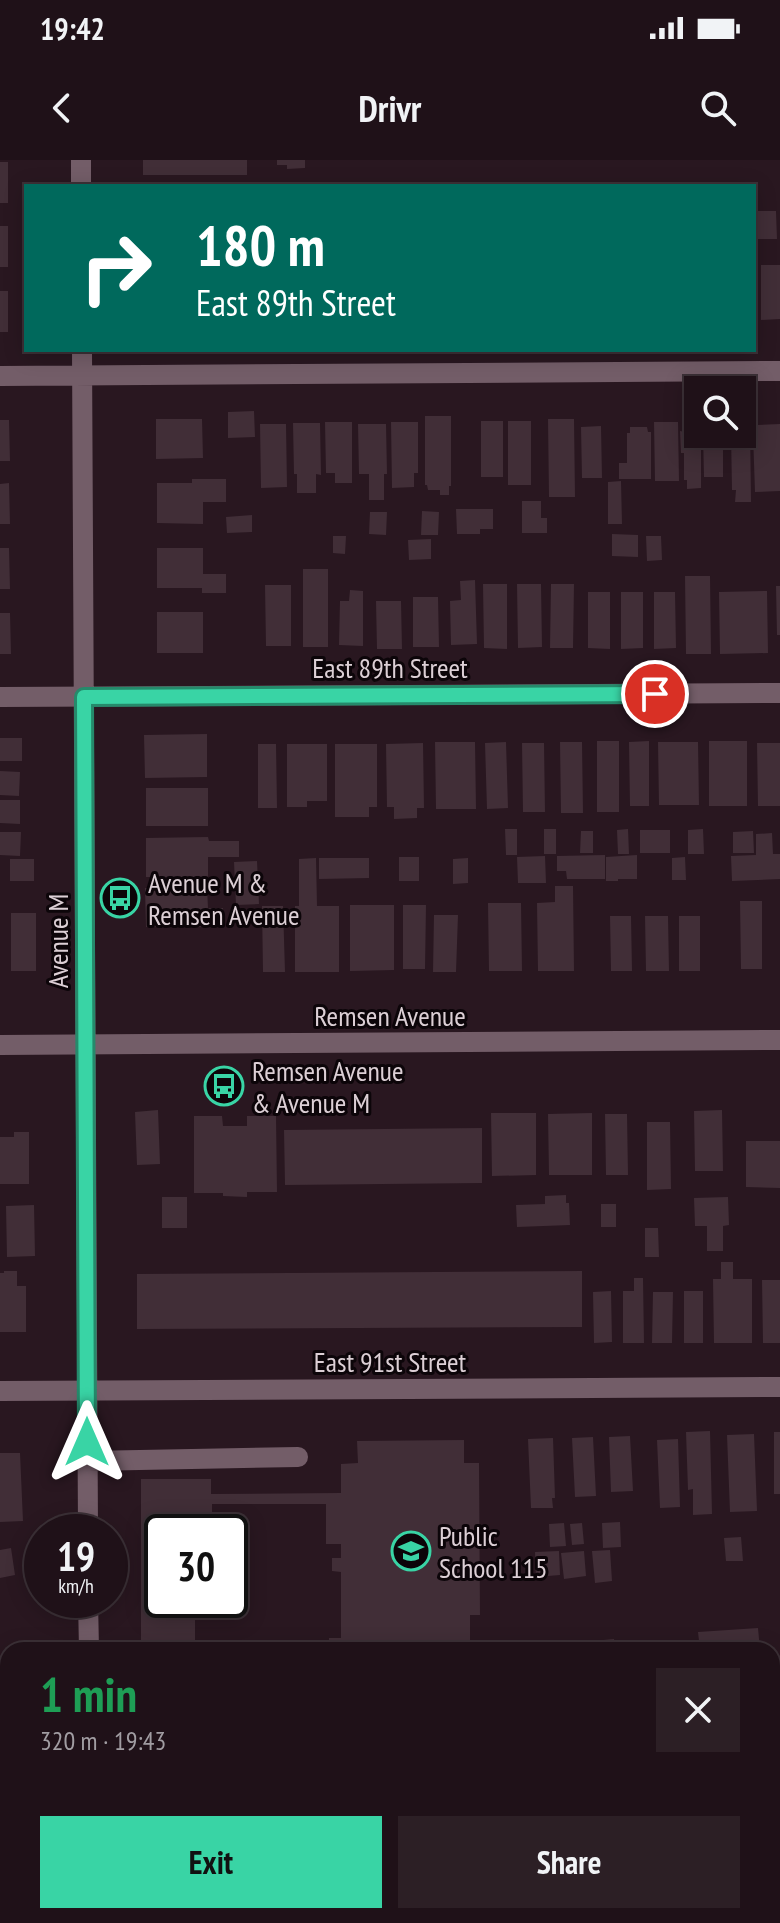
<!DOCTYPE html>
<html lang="en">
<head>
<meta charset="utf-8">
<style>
  :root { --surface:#1f1118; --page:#2c1f25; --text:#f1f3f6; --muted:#a19da2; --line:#3c3137; --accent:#39d4a5 }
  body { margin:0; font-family:"PT Sans Narrow",sans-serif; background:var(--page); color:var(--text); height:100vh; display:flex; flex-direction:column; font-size:30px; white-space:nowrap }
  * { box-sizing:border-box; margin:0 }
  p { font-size:26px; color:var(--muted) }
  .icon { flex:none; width:44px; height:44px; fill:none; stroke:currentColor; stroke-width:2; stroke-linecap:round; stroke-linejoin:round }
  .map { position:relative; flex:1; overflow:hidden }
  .side { position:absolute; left:0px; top:1482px; width:780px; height:282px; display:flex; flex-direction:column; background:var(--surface); border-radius:24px 24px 0 0; box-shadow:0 4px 20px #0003,0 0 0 2px var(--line) }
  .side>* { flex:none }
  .guide { position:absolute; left:24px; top:24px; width:732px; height:168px; border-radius:0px; box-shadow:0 4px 20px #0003,0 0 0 2px var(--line); background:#00695c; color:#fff; overflow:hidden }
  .controls { position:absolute; left:684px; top:216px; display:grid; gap:16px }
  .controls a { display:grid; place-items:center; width:72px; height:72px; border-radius:0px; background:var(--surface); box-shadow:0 4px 20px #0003,0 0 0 2px var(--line); font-size:40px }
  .speed { position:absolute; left:24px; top:1354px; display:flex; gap:16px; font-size:40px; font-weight:700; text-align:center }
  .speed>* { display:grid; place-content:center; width:104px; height:104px; border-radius:50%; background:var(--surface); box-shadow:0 4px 20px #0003,0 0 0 2px var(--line); line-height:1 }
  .speed small { font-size:20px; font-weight:400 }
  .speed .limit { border:4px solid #111; border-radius:12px; background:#fff; color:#111 }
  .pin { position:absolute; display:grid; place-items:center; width:68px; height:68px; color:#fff; margin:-34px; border:4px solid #fff; border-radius:50%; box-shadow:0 2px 8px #0007 }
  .me { position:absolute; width:88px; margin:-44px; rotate:0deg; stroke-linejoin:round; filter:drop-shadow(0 0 6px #0008) }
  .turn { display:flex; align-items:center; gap:28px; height:168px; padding:0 40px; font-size:36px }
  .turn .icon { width:104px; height:104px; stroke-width:2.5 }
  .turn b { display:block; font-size:56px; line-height:68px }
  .round { display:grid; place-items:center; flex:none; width:84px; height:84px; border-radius:0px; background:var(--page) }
  .overview { display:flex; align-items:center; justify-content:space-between; height:136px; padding:0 40px }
  h1 { font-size:48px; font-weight:700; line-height:60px; color:#1e9e55 }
  .primary-button { display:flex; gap:16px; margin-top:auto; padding:16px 40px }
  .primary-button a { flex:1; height:92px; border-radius:0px; background:var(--accent); color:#111; font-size:32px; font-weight:700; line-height:92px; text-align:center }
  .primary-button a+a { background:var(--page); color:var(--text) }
  .status { display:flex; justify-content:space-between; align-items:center; height:56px; padding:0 40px; background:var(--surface); direction:ltr }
  .status svg { height:22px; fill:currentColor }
  header { display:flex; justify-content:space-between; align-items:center; height:104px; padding:0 40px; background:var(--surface); font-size:36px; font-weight:700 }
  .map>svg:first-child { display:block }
</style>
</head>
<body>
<div class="status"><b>19:42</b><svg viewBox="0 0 49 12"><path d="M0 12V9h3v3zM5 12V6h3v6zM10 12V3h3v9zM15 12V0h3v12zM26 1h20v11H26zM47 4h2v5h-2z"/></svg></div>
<header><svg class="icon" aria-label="back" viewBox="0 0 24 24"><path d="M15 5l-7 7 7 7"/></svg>Drivr<svg class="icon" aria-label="search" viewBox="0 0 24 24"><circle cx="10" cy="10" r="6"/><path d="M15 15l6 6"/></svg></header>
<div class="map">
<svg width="780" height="1763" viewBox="0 0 780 1763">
  <rect width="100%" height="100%" fill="#291720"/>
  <path fill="#412e37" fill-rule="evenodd" d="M 143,0 L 247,0 L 247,15 L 143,15 Z
    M 277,0 L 305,0 L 305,8 L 287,9 L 287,5 L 277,5 Z
    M 0,2 L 8,2 L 8,43 L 0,43 Z
    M 650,22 L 679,22 L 679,26 L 650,26 Z
    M 683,22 L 715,22 L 715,26 L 683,26 Z
    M 754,51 L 776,51 L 777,79 L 754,79 Z
    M 0,66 L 8,66 L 8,107 L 0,107 Z
    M 761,105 L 780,105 L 780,159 L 761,160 Z
    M 0,131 L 8,131 L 8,172 L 0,172 Z
    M 254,251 L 255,277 L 228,278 L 228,252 Z
    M 684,253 L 698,253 L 698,274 L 701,274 L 701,328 L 687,329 L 687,320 L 684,320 L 684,293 L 681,293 L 680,271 L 685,272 Z
    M 425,256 L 451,256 L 451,326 L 449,326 L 449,335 L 440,335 L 440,330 L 428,330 L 427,325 L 425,325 Z
    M 156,259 L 202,259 L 203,298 L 156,299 Z
    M 548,259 L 574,259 L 575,337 L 549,337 Z
    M 0,260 L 9,260 L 10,301 L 0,301 Z
    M 481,261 L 503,261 L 503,317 L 481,317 Z
    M 508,261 L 531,261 L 531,325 L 508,325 Z
    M 325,262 L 352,262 L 352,323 L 335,323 L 335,313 L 326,313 Z
    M 391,262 L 418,262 L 418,313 L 414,313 L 414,327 L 392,328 Z
    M 654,262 L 678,262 L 679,321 L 655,321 Z
    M 293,263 L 320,263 L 321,315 L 316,314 L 316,333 L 297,333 L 297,314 L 294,314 Z
    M 260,264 L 286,264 L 287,327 L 261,328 Z
    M 358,264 L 386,264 L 387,314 L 384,314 L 384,340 L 369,340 L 369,314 L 359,314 Z
    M 742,264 L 750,264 L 751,342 L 735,342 L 736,330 L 732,330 L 731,274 L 742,274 Z
    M 780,264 L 780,331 L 755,332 L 753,274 L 757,274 L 757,265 Z
    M 601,266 L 602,318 L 582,318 L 581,267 Z
    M 630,267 L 647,267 L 648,272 L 651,272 L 651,319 L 619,319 L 619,303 L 627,303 L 627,273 L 630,273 Z
    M 703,274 L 723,274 L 723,317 L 704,317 Z
    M 192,319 L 226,319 L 226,342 L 203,342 L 203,364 L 157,363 L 157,323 L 192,323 Z
    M 621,321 L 622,364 L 608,364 L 608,322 Z
    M 9,323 L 10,364 L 0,364 L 0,324 Z
    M 522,341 L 541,341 L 541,358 L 547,358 L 547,373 L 522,373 Z
    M 456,349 L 493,349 L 493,369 L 480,369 L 480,374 L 457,374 Z
    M 422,351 L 439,352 L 438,375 L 421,375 Z
    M 370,352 L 387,352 L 386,375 L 369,374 Z
    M 252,355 L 252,372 L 227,373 L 226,357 Z
    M 612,374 L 638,375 L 638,397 L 612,396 Z
    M 333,376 L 346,376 L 345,394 L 333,393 Z
    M 646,376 L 661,376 L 662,400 L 647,401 Z
    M 431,379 L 431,399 L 409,400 L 408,380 Z
    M 0,388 L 9,388 L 10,429 L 0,429 Z
    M 157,388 L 203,388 L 203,414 L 226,414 L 226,433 L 202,433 L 202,428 L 157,428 Z
    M 303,409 L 328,409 L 328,487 L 303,487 Z
    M 685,416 L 710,416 L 711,494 L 686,494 Z
    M 475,420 L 477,484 L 451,485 L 450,441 L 461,440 L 460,421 Z
    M 483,424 L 507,424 L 507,489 L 484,488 Z
    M 517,424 L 541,424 L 542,487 L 518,488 Z
    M 551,424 L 574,424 L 573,488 L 550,488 Z
    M 265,425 L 291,425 L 291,486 L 266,486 Z
    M 776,426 L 780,426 L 780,475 L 777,475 Z
    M 350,430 L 363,431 L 363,486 L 339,485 L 340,441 L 349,441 Z
    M 767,431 L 768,493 L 720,494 L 719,432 Z
    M 588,432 L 610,432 L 610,489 L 588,488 Z
    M 621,432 L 643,432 L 643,488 L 621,489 Z
    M 654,432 L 675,432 L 676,488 L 654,489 Z
    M 413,437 L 438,437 L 439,487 L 413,487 Z
    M 376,441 L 401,441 L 402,489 L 377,489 Z
    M 157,452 L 203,452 L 203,493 L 157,493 Z
    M 0,453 L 10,453 L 11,494 L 0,494 Z
    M 207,574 L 207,617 L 145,618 L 144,575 Z
    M 0,578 L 22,578 L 22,601 L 0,601 Z
    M 597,581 L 619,581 L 619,652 L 597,652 Z
    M 649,581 L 649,646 L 630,646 L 629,582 Z
    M 709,581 L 747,581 L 747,646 L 709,646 Z
    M 435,582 L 475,582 L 476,649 L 436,649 Z
    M 506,582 L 508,648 L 487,649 L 485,583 Z
    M 560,582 L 582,582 L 583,653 L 561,653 Z
    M 658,582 L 698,582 L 699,645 L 659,645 Z
    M 423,583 L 424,648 L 417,648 L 417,658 L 394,659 L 394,647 L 387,647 L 386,584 Z
    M 522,583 L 544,583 L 545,652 L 523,652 Z
    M 757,583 L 780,583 L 780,646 L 758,646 Z
    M 258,584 L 276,584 L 277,648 L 258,648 Z
    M 287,584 L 327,584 L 327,641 L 307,641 L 307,647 L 287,647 Z
    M 335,584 L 377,584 L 377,647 L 369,647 L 369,657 L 335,657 Z
    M 0,611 L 20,612 L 19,636 L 0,635 Z
    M 146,628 L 208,628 L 208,666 L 146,666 Z
    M 0,640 L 20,640 L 20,664 L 0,663 Z
    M 505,669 L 517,669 L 517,695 L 506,695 Z
    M 544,669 L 556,669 L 556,694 L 544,694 Z
    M 628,669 L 629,694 L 618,694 L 617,670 Z
    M 703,669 L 704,694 L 688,694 L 688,670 Z
    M 640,670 L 670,670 L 670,693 L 640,693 Z
    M 581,671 L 593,671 L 593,693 L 580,693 Z
    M 753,671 L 754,693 L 733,693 L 733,672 Z
    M 0,672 L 21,672 L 20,696 L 0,695 Z
    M 772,673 L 773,694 L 780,694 L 780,719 L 732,721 L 731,696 L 756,695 L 756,674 Z
    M 208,677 L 209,681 L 239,681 L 239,697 L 208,697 L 208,717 L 146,717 L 146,678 Z
    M 605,695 L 605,719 L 567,719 L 566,711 L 557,711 L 557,696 Z
    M 637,695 L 637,719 L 618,719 L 618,721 L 606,721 L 606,697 Z
    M 545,696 L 546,723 L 518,723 L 517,697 Z
    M 399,697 L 419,697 L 419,721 L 399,721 Z
    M 685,697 L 686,720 L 672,720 L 672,698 Z
    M 316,698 L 317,746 L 339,746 L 339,812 L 295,812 L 295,746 L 299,746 L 299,699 Z
    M 319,698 L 369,698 L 369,718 L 319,719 Z
    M 468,698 L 468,723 L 453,724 L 453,699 Z
    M 10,699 L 34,699 L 34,721 L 10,721 Z
    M 257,701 L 259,744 L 236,745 L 234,702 Z
    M 555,726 L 573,726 L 574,811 L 538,811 L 537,743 L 555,742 Z
    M 207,727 L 208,748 L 223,748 L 223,767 L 146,767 L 145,728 Z
    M 740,741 L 762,741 L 762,809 L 741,809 Z
    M 488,743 L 521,743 L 522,811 L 489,811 Z
    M 350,745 L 394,745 L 394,810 L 350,811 Z
    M 403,745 L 426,745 L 425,809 L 403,809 Z
    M 262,746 L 283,746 L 285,812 L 263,812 Z
    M 11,753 L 36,753 L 36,811 L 11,811 Z
    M 434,755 L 458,755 L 456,812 L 433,812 Z
    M 610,756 L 631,756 L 632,811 L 611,811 Z
    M 645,756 L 668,756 L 669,811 L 646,811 Z
    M 679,756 L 700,756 L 700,811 L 679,811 Z
    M 158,950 L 160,1004 L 137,1005 L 135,952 Z
    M 722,950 L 723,1011 L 695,1011 L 694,951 Z
    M 491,953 L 536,953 L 536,1015 L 492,1016 Z
    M 592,953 L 592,1015 L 549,1015 L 548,954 Z
    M 605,954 L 627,954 L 628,1015 L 606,1015 Z
    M 194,956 L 222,956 L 223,966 L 247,966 L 247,956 L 276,956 L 277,1032 L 247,1032 L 247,1037 L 223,1036 L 223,1033 L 194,1033 Z
    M 647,962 L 670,962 L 671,1029 L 647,1030 Z
    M 482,968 L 482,1023 L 285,1025 L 284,970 Z
    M 14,972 L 29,972 L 29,1024 L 0,1024 L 0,977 L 14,977 Z
    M 746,981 L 780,981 L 780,1028 L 746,1027 Z
    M 566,1035 L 566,1043 L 569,1043 L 570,1065 L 517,1067 L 516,1045 L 545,1044 L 545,1036 Z
    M 162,1037 L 187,1037 L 187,1068 L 162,1068 Z
    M 728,1037 L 729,1065 L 723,1066 L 723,1091 L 707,1091 L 707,1066 L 695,1066 L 694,1038 Z
    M 601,1044 L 616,1044 L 616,1067 L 601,1067 Z
    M 34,1045 L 35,1096 L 7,1097 L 6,1046 Z
    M 645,1068 L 658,1068 L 659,1097 L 645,1097 Z
    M 721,1102 L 733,1102 L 733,1119 L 752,1119 L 752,1183 L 714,1183 L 713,1119 L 721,1119 Z
    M 4,1111 L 17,1111 L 17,1126 L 26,1126 L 26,1172 L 0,1172 L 0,1113 L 4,1113 Z
    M 582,1111 L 582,1167 L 137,1169 L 137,1114 Z
    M 634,1118 L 643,1118 L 644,1183 L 623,1183 L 623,1131 L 634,1131 Z
    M 762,1120 L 780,1120 L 780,1183 L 763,1183 Z
    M 611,1131 L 612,1182 L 594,1183 L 593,1132 Z
    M 684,1131 L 703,1131 L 703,1183 L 684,1183 Z
    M 653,1132 L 673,1132 L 672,1183 L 652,1183 Z
    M 710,1271 L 712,1354 L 693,1355 L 693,1329 L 688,1330 L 686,1272 Z
    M 774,1272 L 780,1272 L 780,1334 L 774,1334 Z
    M 754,1274 L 757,1351 L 730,1352 L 727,1275 Z
    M 630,1276 L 633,1331 L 611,1332 L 609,1277 Z
    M 593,1277 L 596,1336 L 575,1337 L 572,1278 Z
    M 553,1278 L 555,1338 L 552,1338 L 553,1348 L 531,1348 L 528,1279 Z
    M 678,1279 L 680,1347 L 660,1348 L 657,1280 Z
    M 464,1280 L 464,1303 L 479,1303 L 480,1455 L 470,1455 L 470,1482 L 477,1482 L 477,1490 L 141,1490 L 141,1319 L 211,1319 L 211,1334 L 341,1333 L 341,1304 L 358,1303 L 357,1281 ZM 212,1344 L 326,1344 L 326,1384 L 341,1384 L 341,1398 L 332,1398 L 332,1411 L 341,1412 L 341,1478 L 329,1478 L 329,1485 L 195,1485 L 195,1456 L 212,1456 L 212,1440 L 162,1440 L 162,1372 L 212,1372 Z
    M 0,1293 L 20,1293 L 23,1361 L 0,1362 Z
    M 620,1362 L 621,1387 L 603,1388 L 602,1363 Z
    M 564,1363 L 566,1386 L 550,1387 L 549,1364 Z
    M 582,1363 L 584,1384 L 572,1385 L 570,1364 Z
    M 741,1377 L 743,1401 L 726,1401 L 724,1378 Z
    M 11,1388 L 15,1415 L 0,1418 L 0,1390 Z
    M 610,1390 L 612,1421 L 595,1423 L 592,1391 Z
    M 559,1391 L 560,1415 L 536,1417 L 535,1392 Z
    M 584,1391 L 586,1416 L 564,1419 L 561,1393 Z
    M 758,1468 L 760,1490 L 700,1490 L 698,1472 Z
    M 614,1479 L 615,1490 L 593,1490 L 592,1481 Z
    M 5,1510 L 8,1510 L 8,1547 L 5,1547 Z
    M 772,1679 L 777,1679 L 780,1763 L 755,1763 L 754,1756 L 772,1756 Z
    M 0,1722 L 6,1722 L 6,1763 L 0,1763 Z
    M 16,1756 L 40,1756 L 40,1763 L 16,1763 Z
    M 714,1756 L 736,1756 L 736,1763 L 715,1763 Z"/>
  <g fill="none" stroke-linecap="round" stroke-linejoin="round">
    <path stroke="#735d68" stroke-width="20" d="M 81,0 L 81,26
      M 82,190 L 88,1372
      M 0,216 L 780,211
      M 0,537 L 780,533
      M 0,885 L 780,880
      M 0,1231 L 780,1227
      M 88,1301 L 298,1297
      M 88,1440 L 89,1490
      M 772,1606 L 780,1606
      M 0,1675 L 8,1673
      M 91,1756 L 91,1763"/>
  </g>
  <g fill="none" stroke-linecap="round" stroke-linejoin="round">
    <g stroke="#258a6b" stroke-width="20">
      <path id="route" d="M 87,1282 L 84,537 L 655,534"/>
    </g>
    <use href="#route" stroke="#39d4a5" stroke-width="14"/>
  </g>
  <defs>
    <g id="bus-ring" transform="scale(2)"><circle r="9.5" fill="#0c0509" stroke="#39d4a5" stroke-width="1.5"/><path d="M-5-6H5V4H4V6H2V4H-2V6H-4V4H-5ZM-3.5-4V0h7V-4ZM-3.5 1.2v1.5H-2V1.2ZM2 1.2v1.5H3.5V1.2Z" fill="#39d4a5"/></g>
    <g id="school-ring" transform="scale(2)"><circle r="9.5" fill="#0c0509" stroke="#39d4a5" stroke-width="1.5"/><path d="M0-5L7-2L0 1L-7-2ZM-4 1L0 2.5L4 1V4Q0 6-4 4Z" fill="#39d4a5"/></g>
  </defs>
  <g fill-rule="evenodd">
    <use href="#bus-ring" x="120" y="738"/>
    <use href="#bus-ring" x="224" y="926"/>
    <use href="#school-ring" x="411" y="1391"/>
  </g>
  <g text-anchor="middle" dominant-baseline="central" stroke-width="6" stroke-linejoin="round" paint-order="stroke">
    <g font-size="28" fill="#dccfd5" stroke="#0c0509">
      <text x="390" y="507">East 89th Street</text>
      <text transform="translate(57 781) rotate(-90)">Avenue M</text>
      <text x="390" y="855">Remsen Avenue</text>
      <text x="390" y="1201">East 91st Street</text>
    </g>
    <g font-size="28" fill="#dccfd5" stroke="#0c0509" text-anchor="start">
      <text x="148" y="722">Avenue M &amp;<tspan x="148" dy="32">Remsen Avenue</tspan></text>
      <text x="252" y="910">Remsen Avenue<tspan x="252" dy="32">&amp; Avenue M</tspan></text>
      <text x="439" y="1375">Public<tspan x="439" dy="32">School 115</tspan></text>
    </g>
  </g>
</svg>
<div class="controls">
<a><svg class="icon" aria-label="search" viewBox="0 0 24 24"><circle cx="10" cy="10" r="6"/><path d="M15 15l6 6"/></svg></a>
</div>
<div class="speed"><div>19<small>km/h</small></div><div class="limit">30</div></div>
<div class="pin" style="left:655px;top:534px;background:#d93025"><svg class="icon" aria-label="arrive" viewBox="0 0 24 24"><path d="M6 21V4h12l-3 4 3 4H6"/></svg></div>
<svg class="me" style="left:87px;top:1282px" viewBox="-20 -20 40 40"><path d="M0-17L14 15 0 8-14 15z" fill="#39d4a5" stroke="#fff" stroke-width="4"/></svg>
<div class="guide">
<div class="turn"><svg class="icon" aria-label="right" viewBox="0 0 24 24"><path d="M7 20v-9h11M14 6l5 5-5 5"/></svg><div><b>180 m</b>East 89th Street</div></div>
</div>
<section class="side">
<div class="overview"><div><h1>1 min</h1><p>320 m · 19:43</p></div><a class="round"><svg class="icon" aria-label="close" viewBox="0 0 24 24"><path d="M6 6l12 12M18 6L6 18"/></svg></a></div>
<div class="primary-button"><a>Exit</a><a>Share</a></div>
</section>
</div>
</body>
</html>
